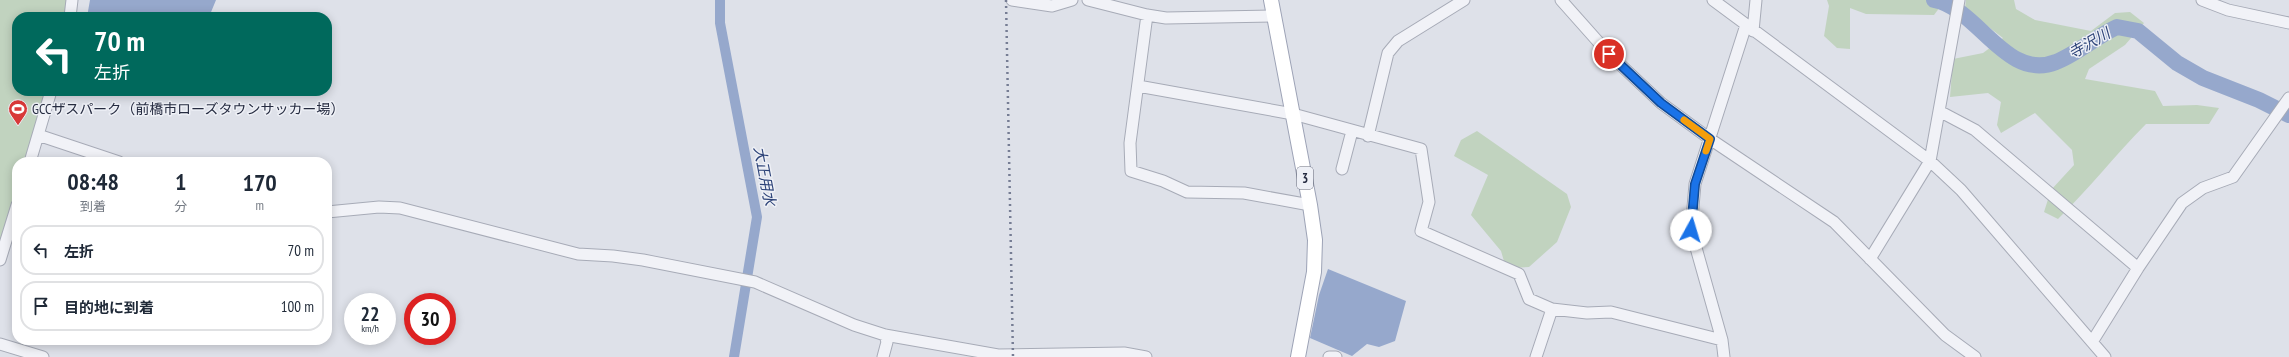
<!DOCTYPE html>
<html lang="ja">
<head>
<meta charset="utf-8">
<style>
  :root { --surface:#fff; --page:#f6f6f7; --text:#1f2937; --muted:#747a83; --line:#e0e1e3 }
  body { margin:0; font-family:"PT Sans Narrow","Noto Sans JP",sans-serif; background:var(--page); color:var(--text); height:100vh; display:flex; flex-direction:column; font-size:15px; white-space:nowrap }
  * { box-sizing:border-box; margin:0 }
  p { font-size:13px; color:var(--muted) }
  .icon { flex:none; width:22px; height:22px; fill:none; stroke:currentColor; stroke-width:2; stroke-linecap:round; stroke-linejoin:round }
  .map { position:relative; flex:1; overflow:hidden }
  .panel { position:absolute; left:12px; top:157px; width:320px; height:188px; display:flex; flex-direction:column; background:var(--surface); border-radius:16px; box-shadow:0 2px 10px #0003 }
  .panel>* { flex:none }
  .guide { position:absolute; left:12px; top:12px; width:320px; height:84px; border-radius:16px; box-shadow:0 2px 10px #0003; background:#00695c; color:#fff; overflow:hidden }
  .speed { position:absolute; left:344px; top:293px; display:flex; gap:8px; font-size:20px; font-weight:700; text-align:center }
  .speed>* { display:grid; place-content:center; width:52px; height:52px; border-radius:50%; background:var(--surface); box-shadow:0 2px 10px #0003; line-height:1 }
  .speed small { font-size:10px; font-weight:400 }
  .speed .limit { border:6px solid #d22; background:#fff; color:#111 }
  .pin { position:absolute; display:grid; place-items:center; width:34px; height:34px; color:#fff; margin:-17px; border:2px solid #fff; border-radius:50%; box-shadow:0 1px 4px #0007 }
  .me { position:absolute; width:44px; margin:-22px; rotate:6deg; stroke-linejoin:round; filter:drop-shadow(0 0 3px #0008) }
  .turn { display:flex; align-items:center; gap:14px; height:84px; padding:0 16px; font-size:18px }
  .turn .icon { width:52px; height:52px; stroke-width:2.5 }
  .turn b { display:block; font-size:28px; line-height:34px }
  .eta { display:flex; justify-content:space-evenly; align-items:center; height:68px; text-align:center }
  .eta b { font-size:24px; font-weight:700; line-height:28px }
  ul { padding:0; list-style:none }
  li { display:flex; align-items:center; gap:12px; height:50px; margin:0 8px 6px; padding:0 8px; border:2px solid var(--line); border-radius:16px }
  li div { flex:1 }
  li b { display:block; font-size:15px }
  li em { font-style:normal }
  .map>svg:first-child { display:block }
</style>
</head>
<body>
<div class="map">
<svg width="2289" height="357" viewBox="0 0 2289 357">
  <rect width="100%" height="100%" fill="#dee1e9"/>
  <path fill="#c1d3bf" d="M 0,0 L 69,0 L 66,17 L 17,17 L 17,91 L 46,91 L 25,162 L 17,162 L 17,189 L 0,246 Z
    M 1827,0 L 1927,0 L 1940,7 L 1934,15 L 1866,14 L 1850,8 L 1850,49 L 1837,48 L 1824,36 L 1829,6 Z
    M 1966,0 L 2014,0 L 2016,9 L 2035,20 L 2091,31 L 2115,13 L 2130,12 L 2144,23 L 2125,45 L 2089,69 L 2085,79 L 2155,91 L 2163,106 L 2197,105 L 2219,108 L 2209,124 L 2146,124 C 2115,155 2089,189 2058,219 L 2044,212 L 2051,190 L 2074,165 L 2072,150 L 2035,113 L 2001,133 L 1997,125 L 2001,102 L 1988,93 L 1950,97 L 1953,59 L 1983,53 L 2003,38 L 1965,9 Z
    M 1477,131 L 1567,194 L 1571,207 L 1557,242 L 1529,267 L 1506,268 L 1501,251 L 1471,215 L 1488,175 L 1454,156 L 1461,140 Z"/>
  <path fill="#96a8cc" d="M 90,0 L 216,0 L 209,17 L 87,17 Z
    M 1328,269 L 1406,301 L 1395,341 L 1379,347 L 1367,344 L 1352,356 L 1310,338 L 1319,295 Z"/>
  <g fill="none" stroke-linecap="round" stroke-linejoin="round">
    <path stroke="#96a8cc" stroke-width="10" d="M 720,0 L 720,23 L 757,217 L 734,357"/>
    <path stroke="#96a8cc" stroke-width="16" d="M 1934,0 C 1978,8 2006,82 2056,62 C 2075,55 2097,36 2117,27 L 2138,31 L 2177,63 L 2203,78 L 2259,100 L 2289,115"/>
    <g stroke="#a7abb7" stroke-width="13">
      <path id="minor" d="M 1012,0 L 1052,6 L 1072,0
        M 1088,0 L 1147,15 L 1166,18 L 1275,16
        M 1561,0 L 1609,54 L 1661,103 L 1710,139 L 1834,222 L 1945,335 L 1975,357
        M 1713,0 L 1930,161 L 1961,190 L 2105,357
        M 2202,0 L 2228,10 L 2289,23
        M 1147,15 L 1130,143 L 1131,171 L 1163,181 L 1187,192 L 1244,193 L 1310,205
        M 70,17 L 72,0
        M 1753,31 L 1756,0
        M 1138,86 L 1293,114 L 1421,149 L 1429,202 L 1421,231 L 1519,274 L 1529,299 L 1552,309 L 1587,313 L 1611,312 L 1722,340
        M 1939,111 L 1975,130 L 2138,268
        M 38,135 L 119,162
        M 1368,136 L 1388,53 L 1398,41 L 1464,0
        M 30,162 L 51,91
        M 1342,169 L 1352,131
        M 327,212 L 379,207 L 400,208 L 578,254 L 613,256 L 643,260 L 755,282 L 854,325 L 885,335 L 998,355 L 1124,353 L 1146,357
        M 1870,259 L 1930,161 L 1959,0
        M 0,260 L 17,205
        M 2092,342 L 2138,268 L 2182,203 L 2203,188 L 2233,177 L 2289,98
        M 0,344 L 43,357
        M 883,357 L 887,342 L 885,335
        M 1329,357 L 1336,357
        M 1536,357 L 1552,309
        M 1724,357 L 1722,340 L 1691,230 L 1695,184 L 1746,25"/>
    </g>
    <g stroke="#9da3b6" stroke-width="16">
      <path id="major" d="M 1271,0 L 1310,205 L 1315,240 L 1314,272 L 1298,357"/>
    </g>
    <use href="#minor" stroke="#f1f2f7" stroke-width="11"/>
    <use href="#major" stroke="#fff" stroke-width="14"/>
    <path stroke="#767d94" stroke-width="2.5" stroke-dasharray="2 4" stroke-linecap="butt" d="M 1006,0 L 1013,357"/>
  </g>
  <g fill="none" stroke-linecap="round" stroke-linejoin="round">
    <g stroke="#114b97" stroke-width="10">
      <path id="route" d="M 1609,54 L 1661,103 L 1710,139 L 1695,184 L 1691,230"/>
    </g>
    <use href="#route" stroke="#1a73e8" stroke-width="7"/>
    <path stroke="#f59e0b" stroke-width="7" d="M 1684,120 L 1710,139 L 1706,151"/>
  </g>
  <defs>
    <g id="stadium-pin" transform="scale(1)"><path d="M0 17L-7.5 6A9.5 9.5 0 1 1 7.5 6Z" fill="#d83939" stroke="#eef0f6"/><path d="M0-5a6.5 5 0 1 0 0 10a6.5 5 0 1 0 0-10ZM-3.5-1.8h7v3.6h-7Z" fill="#fff"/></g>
  </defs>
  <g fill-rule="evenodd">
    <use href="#stadium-pin" x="18" y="109"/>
  </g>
  <g text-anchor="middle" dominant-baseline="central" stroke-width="3" stroke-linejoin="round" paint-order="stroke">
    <rect fill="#eef0f6" stroke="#626777" stroke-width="1" x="1297" y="167" width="16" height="22" rx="3"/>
    <g font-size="13" font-weight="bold" fill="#262c41">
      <text x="1305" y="178">3</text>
    </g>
    <g font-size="14" fill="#262c41" stroke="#eef0f6" text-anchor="start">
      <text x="32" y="109">GCCザスパーク（前橋市ローズタウンサッカー場）</text>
    </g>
    <g font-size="15" font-style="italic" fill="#2d4378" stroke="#eef0f6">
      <text transform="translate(2089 43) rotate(-30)">寺沢川</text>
      <text transform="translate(765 176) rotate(79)">大正用水</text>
    </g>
  </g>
</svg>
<div class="speed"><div>22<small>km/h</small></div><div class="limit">30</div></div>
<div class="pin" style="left:1609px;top:54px;background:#d93025"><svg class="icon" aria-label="arrive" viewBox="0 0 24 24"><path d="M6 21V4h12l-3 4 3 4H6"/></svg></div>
<svg class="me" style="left:1691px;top:230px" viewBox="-20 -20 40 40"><circle r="19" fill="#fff"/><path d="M0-13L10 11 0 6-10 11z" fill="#1a73e8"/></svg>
<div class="guide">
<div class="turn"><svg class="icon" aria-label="left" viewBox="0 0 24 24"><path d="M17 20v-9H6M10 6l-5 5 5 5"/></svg><div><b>70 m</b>左折</div></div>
</div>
<section class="panel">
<div class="eta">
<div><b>08:48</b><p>到着</p></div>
<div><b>1</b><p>分</p></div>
<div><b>170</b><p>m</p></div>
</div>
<ul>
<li><svg class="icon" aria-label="left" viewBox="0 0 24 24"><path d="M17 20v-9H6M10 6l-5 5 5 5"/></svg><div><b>左折</b></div><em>70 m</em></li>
<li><svg class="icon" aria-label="arrive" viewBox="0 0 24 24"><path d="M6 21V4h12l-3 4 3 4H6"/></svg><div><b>目的地に到着</b></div><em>100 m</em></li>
</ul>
</section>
</div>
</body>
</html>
